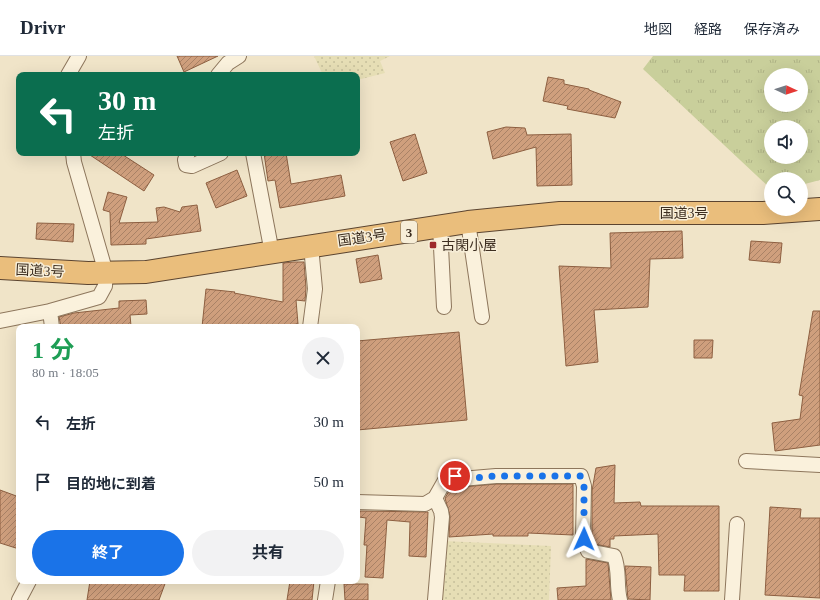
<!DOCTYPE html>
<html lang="ja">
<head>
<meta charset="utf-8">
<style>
  :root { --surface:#fff; --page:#f2f2f3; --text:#1f2937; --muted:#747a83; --line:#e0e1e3; --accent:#1a73e8 }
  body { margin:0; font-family:"Times New Roman","Noto Sans JP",serif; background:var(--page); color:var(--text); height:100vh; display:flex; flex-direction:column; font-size:15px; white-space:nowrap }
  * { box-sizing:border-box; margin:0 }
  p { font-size:13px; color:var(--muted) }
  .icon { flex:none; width:22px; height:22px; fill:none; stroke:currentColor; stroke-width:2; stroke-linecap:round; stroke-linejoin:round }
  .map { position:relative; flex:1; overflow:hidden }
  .panel { position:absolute; left:16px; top:268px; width:344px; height:260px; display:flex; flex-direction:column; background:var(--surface); border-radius:8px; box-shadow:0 4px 16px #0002 }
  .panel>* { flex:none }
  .hud { position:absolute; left:16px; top:16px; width:344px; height:84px; border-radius:8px; box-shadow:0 4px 16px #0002; background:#0b6e4f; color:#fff; overflow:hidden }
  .needle { width:26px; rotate:93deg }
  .buttons { position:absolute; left:764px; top:12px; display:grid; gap:8px }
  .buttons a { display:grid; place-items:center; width:44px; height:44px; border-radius:50%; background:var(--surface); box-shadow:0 4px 16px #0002; font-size:20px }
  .pin { position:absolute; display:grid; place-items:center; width:34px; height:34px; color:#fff; margin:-17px; border:2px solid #fff; border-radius:50%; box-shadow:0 1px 4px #0007 }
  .me { position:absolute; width:44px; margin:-22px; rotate:1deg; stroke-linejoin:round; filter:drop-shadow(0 0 3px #0008) }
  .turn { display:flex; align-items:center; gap:14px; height:84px; padding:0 16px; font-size:18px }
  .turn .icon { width:52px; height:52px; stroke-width:2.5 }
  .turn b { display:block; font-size:28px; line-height:34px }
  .round { display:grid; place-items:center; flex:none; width:42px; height:42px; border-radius:21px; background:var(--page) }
  .overview { display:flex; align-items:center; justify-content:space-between; height:68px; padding:0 16px }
  h1 { font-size:24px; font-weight:700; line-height:30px; color:#1e9e55 }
  .button { display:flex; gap:8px; margin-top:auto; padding:8px 16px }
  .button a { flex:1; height:46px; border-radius:24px; background:var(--accent); color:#fff; font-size:16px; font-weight:700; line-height:46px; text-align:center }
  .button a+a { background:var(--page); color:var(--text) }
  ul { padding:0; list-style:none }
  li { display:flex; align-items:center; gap:12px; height:60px; padding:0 16px }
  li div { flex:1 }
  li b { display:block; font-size:15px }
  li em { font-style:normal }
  header { display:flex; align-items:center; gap:24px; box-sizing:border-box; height:56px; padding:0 20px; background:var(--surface); border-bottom:1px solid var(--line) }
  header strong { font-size:19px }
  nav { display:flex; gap:22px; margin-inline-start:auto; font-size:14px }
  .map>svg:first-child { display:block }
</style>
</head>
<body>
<header>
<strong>Drivr</strong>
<nav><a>地図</a><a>経路</a><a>保存済み</a></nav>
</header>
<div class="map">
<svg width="820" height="544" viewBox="0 0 820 544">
  <defs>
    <pattern id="farmland-dots" width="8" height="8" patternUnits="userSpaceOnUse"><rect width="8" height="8" fill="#e6deb5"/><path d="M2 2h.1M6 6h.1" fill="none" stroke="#c6bf9b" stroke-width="1.8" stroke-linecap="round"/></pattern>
    <pattern id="grass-tufts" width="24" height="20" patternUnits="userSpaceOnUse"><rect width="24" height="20" fill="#c9cf9b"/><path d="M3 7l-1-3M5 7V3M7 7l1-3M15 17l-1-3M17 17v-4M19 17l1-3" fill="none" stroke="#aeb285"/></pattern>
    <pattern id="building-hatch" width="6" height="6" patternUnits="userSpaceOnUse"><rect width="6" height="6" fill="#cf9f7d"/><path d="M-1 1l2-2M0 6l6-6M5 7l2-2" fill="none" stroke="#a98266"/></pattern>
  </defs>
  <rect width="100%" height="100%" fill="#f0e4c8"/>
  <path fill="url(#farmland-dots)" d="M 314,0 L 390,0 L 380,5 L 385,17 L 357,24 L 357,19 L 323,19 Z
    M 443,485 L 551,490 L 549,544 L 440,544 Z"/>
  <path fill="url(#grass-tufts)" fill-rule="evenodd" d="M 653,0 L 820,0 L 820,124 L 801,129 L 801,123 L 771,123 L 771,133 L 643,13 ZM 771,19 L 801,19 L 801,49 L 771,49 ZM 771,71 L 801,71 L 801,101 L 771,101 Z"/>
  <path fill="url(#building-hatch)" stroke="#8d5f41" d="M 177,0 L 218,0 L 184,16 Z
    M 548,21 L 564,24 L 564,28 L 589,33 L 589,34 L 621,46 L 615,62 L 567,53 L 568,50 L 543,45 Z
    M 506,71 L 525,72 L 527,79 L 571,78 L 572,129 L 537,130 L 536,91 L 493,103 L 487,76 Z
    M 415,78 L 427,117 L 403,125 L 390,86 Z
    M 87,97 L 120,97 L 154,119 L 144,135 Z
    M 264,97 L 286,97 L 291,128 L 341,119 L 345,140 L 280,152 L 275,124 L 268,125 Z
    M 237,114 L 247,140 L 216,152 L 206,127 Z
    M 108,136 L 127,141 L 119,167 L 158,166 L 156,152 L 164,151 L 180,156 L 182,151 L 197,149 L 201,175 L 146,183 L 146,188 L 111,189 L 110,156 L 103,154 Z
    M 37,167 L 74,168 L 73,186 L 36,183 Z
    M 682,175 L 683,202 L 650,203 L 648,251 L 594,254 L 598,306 L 566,310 L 559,210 L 611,212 L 610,177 Z
    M 751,185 L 782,187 L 780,207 L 749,204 Z
    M 378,199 L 382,223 L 360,227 L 356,203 Z
    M 294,206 L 304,206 L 306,232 L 305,245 L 296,244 L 298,268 L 264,271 L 202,271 L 206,233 L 235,236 L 234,237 L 283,246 L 283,207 Z
    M 146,244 L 147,258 L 130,259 L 131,270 L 61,271 L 59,261 L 74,257 L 119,252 L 119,245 Z
    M 813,255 L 820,255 L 820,389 L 775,395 L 772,367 L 800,363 L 803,340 L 799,339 Z
    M 459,276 L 467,364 L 357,374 L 357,285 Z
    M 694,284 L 713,284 L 712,302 L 694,302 Z
    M 615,409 L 614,447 L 640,446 L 641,450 L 719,450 L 719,535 L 684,535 L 685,519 L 659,519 L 658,478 L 614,480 L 614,483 L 610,483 L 610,491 L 594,488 L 592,481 L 592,435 L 596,412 Z
    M 453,428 L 462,431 L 496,428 L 573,428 L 573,479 L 528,477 L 528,480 L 493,480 L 493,478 L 449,481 L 450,460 L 445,442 Z
    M 0,434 L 19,441 L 19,493 L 0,487 Z
    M 770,451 L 801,453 L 800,462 L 820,462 L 820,542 L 765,539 Z
    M 360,455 L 428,456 L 426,501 L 409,500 L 410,466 L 387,464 L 383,522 L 365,521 L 367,489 L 364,489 L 366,462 L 359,461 Z
    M 586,503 L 608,507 L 611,544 L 558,544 L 557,532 L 586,530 Z
    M 625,510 L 651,511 L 650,544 L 628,543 Z
    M 90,525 L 166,525 L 159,544 L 87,544 Z
    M 290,525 L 314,525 L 312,544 L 287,544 Z
    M 344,528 L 368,528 L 368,544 L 345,544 Z"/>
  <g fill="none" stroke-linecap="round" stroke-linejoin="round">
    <g stroke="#8d765c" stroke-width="16">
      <path id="minor" d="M 68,19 L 79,0
        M 218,19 L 228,7 L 239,0
        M 188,97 L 185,104 L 186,109 L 192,110 L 221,97
        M 253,97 L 272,197
        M 468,166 L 482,261
        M 440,171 L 444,251
        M 0,265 L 50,255
        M 52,271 L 50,255 L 99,241 L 105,230 L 106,217 L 74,106 L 73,97
        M 310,271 L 315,233 L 311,190
        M 746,405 L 820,409
        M 357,446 L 425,448 L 435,442 L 447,421 L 455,419 L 461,423 L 496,420 L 581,420 L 584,430 L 583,483 L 588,495 L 614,500 C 620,514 616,529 620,544
        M 19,544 L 29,525
        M 325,544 L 328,525
        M 435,544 L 442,461 L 441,455 L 435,442
        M 732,544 L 737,468"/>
    </g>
    <g stroke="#5b4430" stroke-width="24">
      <path id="trunk" d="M 0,212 L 88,217 L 146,216 L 468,166 L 560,157 L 763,157 L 820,153"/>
    </g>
    <use href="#minor" stroke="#faf1dc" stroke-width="14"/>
    <use href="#trunk" stroke="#eabe7c" stroke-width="22"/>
  </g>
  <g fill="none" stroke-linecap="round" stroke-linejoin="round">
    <path stroke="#1a73e8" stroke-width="7" stroke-dasharray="0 12.6" d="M 455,420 L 461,423 L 496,420 L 581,420 L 584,430 L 584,483"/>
  </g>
  <rect fill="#9e2a2b" stroke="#f7eed8" stroke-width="1.5" x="429" y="185" width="8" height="8" rx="2"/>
  <g text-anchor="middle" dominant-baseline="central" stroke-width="3" stroke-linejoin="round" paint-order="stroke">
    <rect fill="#f7eed8" stroke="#756857" stroke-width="1" x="401" y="165" width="16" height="22" rx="3"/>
    <g font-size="13" font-weight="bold" fill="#3d2e20">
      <text x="409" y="176">3</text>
    </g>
    <g font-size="14" fill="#3d2e20" stroke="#f7eed8">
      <text x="684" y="157">国道3号</text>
      <text transform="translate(362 182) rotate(-8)">国道3号</text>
      <text transform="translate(40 215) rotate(3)">国道3号</text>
    </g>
    <g font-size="14" fill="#3d2e20" stroke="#f7eed8" text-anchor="start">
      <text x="441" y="189">古閑小屋</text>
    </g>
  </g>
</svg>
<div class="buttons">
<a><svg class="needle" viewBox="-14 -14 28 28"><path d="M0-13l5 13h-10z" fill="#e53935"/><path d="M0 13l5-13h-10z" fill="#747a83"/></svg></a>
<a><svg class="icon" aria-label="sound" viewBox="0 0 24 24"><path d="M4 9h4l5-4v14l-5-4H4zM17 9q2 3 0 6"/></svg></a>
<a><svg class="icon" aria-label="search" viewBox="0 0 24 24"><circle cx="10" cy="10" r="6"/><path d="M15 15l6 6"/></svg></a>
</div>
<div class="pin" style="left:455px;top:420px;background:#d93025"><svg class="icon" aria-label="arrive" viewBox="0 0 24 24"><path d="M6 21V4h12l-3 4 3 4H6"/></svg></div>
<svg class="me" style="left:584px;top:483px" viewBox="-20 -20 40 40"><path d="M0-17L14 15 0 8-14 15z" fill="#1a73e8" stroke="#fff" stroke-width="4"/></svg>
<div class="hud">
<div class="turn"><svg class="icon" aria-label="left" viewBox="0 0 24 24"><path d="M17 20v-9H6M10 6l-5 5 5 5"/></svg><div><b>30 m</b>左折</div></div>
</div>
<section class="panel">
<div class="overview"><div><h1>1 分</h1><p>80 m · 18:05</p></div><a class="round"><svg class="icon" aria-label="close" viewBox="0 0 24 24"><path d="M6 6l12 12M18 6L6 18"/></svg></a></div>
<ul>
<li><svg class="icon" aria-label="left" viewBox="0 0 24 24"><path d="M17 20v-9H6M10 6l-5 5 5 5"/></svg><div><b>左折</b></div><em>30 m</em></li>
<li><svg class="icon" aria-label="arrive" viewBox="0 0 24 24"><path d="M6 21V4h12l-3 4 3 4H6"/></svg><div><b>目的地に到着</b></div><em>50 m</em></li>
</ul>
<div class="button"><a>終了</a><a>共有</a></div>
</section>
</div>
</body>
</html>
